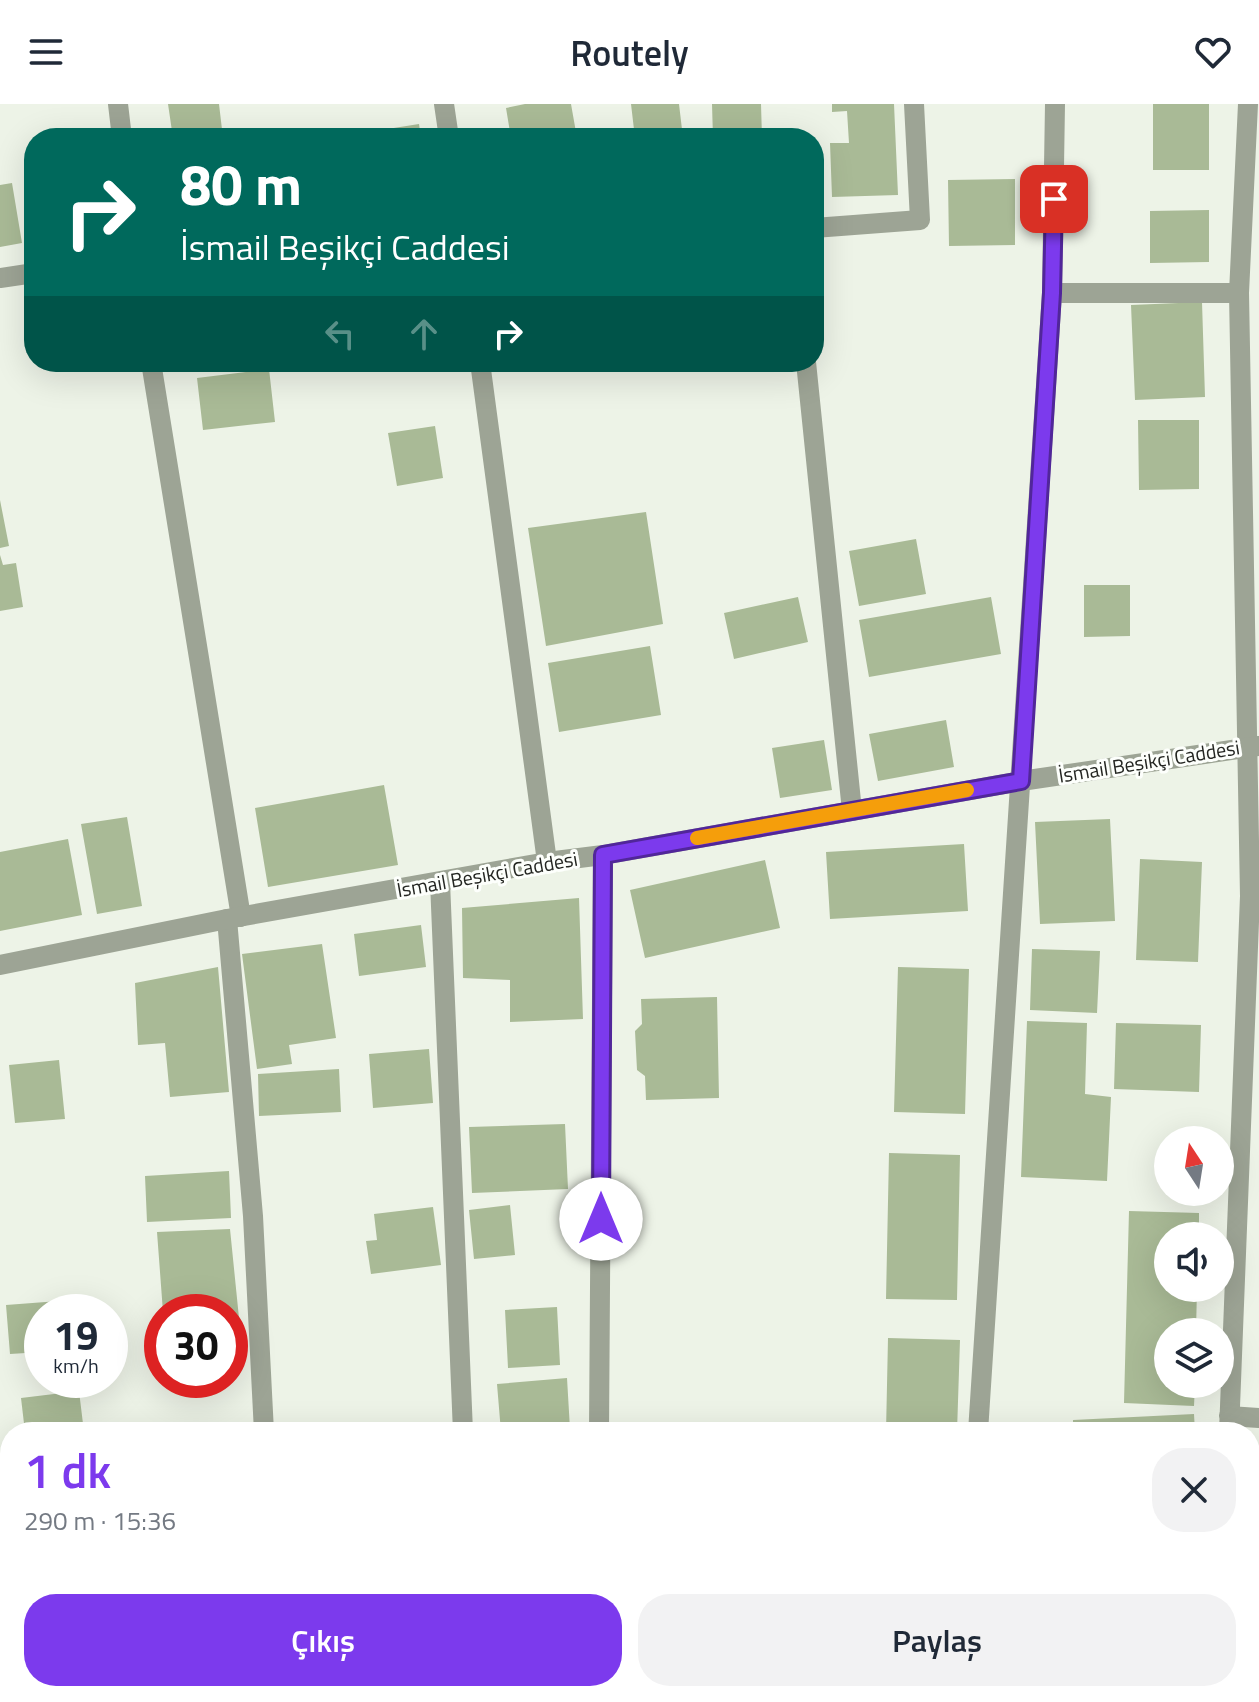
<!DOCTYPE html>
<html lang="tr">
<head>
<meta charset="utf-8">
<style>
  :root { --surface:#fff; --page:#f2f2f3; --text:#1f2937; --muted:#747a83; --accent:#7c3aed }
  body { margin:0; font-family:"Titillium Web",sans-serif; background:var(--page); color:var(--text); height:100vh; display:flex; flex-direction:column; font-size:30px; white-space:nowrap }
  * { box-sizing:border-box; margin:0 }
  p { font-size:26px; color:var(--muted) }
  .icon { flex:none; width:44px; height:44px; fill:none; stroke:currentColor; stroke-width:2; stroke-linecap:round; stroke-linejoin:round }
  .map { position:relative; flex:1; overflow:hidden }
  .drawer { position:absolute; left:0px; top:1318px; width:1260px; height:280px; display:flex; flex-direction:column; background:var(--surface); border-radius:32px 32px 0 0; box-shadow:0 8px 32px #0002 }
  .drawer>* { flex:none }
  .hud { position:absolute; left:24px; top:24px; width:800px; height:244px; border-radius:32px; box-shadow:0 8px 32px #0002; background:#00695c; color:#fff; overflow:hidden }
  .needle { width:52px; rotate:348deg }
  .controls { position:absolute; left:1154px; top:1022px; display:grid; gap:16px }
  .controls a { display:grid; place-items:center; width:80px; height:80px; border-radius:50%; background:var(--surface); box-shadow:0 8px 32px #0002; font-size:40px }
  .speed { position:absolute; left:24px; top:1190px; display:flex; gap:16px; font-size:40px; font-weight:700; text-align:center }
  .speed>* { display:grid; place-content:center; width:104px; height:104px; border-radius:50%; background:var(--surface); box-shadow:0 8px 32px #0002; line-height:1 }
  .speed small { font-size:20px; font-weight:400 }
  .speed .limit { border:12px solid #d22; background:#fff; color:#111 }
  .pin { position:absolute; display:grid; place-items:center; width:68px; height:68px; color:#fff; margin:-34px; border-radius:16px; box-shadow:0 4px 12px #0006 }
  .me { position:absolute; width:88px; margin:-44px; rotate:0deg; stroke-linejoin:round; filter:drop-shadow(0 0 6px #0008) }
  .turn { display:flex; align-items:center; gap:28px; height:168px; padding:0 24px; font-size:36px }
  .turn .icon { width:104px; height:104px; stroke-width:2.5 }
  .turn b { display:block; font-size:56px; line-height:68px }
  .lanes { display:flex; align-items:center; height:76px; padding:0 24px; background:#0003; justify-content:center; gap:40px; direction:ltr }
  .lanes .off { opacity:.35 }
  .round { display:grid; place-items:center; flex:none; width:84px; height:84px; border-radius:32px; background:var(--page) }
  .head { display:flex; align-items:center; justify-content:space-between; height:136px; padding:0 24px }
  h1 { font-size:48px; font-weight:600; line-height:60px; color:var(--accent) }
  .primary-button { display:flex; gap:16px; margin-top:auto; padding:16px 24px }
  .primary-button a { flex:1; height:92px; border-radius:32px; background:var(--accent); color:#fff; font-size:32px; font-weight:600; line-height:92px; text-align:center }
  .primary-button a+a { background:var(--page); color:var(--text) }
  header { display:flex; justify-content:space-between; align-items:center; height:104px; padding:0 24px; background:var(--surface); font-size:36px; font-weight:600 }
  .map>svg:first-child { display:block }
</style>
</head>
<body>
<header><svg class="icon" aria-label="menu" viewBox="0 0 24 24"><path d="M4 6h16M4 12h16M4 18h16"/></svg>Routely<svg class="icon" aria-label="heart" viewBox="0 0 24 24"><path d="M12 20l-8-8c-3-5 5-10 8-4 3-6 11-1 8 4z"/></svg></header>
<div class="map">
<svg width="1259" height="1598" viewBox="0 0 1259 1598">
  <rect width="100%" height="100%" fill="#edf3e7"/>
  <path fill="#a9ba96" d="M 168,0 L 219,0 L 223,34 L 173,34 Z
    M 525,0 L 571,0 L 577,34 L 511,34 L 506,4 Z
    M 631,0 L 679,0 L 683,34 L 635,34 Z
    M 712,0 L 761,0 L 762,34 L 713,34 Z
    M 832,0 L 894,0 L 898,91 L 832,93 L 830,39 L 849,39 L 847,7 L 832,8 Z
    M 1153,0 L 1209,0 L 1209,66 L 1153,66 Z
    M 419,20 L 421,34 L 343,34 L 343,32 Z
    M 1015,75 L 1015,141 L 949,142 L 948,76 Z
    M 12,79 L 22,139 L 0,143 L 0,81 Z
    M 1209,106 L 1209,158 L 1150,159 L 1150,107 Z
    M 1202,198 L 1205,293 L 1135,296 L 1131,201 Z
    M 269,265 L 275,318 L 203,326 L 197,274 Z
    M 1138,316 L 1199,316 L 1199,385 L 1139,386 Z
    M 435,322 L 443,374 L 397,382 L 388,329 Z
    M 0,396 L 9,442 L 0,444 Z
    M 646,408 L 663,520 L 546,542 L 528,424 Z
    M 916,435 L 926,490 L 859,502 L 849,447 Z
    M 0,451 L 3,461 L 16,459 L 23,503 L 0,507 Z
    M 1084,481 L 1130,481 L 1130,532 L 1084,533 Z
    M 798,493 L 808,538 L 734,555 L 724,509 Z
    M 991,493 L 1001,550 L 869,573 L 859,516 Z
    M 650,542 L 661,611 L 559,628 L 548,559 Z
    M 946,616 L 954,663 L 878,677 L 869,630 Z
    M 824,636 L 832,686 L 780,694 L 772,644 Z
    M 384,681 L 398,761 L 268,783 L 255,704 Z
    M 127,713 L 142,802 L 97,810 L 81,720 Z
    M 1110,715 L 1115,817 L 1040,820 L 1035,718 Z
    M 68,735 L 82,811 L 0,827 L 0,748 Z
    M 964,740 L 968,807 L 830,815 L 826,748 Z
    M 1140,755 L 1202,758 L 1198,858 L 1136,856 Z
    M 765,756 L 780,824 L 645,854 L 630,786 Z
    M 579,794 L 583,915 L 510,918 L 510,876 L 463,874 L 462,804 Z
    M 421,821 L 426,863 L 359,872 L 354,830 Z
    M 322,840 L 336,934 L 289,941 L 292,960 L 257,965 L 242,850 Z
    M 1032,845 L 1100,847 L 1097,909 L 1030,906 Z
    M 218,863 L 229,988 L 170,993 L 165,939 L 138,941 L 135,879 Z
    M 898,863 L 969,865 L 965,1010 L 894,1008 Z
    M 717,893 L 719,994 L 646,996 L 645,972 L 637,966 L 635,927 L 642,920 L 641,895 Z
    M 1027,917 L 1087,919 L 1085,990 L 1111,993 L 1107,1077 L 1021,1073 Z
    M 1116,919 L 1201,921 L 1199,988 L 1114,985 Z
    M 429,945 L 433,999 L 373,1004 L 369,950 Z
    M 59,956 L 65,1015 L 15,1019 L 9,961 Z
    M 339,965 L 341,1008 L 259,1012 L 258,970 Z
    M 565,1020 L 568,1085 L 472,1089 L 469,1023 Z
    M 889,1049 L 960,1051 L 957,1196 L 886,1195 Z
    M 229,1067 L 231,1114 L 147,1118 L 145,1072 Z
    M 510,1101 L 515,1151 L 474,1155 L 469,1106 Z
    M 433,1103 L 441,1161 L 371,1170 L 366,1137 L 377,1136 L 374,1110 Z
    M 1129,1107 L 1199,1109 L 1199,1132 L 1168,1132 L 1168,1184 L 1197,1184 L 1196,1228 L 1168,1228 L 1168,1280 L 1195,1280 L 1194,1302 L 1124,1299 Z
    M 230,1125 L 239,1214 L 230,1214 L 230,1208 L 163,1208 L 157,1128 Z
    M 72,1196 L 73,1208 L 42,1208 L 42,1248 L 10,1250 L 6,1201 Z
    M 557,1203 L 560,1261 L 508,1264 L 505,1206 Z
    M 888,1234 L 960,1236 L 957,1328 L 886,1328 Z
    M 567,1274 L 570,1325 L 501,1328 L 497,1280 Z
    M 79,1287 L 84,1328 L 25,1328 L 21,1294 Z
    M 1194,1310 L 1195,1328 L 1073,1328 L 1073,1316 Z
    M 382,1588 L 429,1588 L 429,1598 L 382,1598 Z
    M 638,1588 L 786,1588 L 787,1598 L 637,1598 Z
    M 1126,1588 L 1191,1588 L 1190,1598 L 1126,1598 Z"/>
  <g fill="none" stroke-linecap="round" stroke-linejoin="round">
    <path stroke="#9da495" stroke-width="20" d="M 118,0 L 122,34
      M 444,0 L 449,34
      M 814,124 L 920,116 L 914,0
      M 0,174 L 34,169
      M 1052,189 L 1239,189
      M 151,258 L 241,813
      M 480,258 L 547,758
      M 806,258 L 852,707
      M 440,778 L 463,1328
      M 227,815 L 253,1112 L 264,1328
      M 1229,1312 L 1259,1314
      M 599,1328 L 603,751
      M 784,1328 L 807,1328
      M 978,1328 L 1052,189 L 1055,0
      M 1229,1328 L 1250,792 L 1239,189 L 1248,0
      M 278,1588 L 278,1598
      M 592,1598 L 592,1588
      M 813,1598 L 813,1588
      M 969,1598 L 969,1588
      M 1223,1598 L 1223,1588"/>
    <path stroke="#9da495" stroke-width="20" d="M 0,861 L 227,815 L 547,758 L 603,751 L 1021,677 L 1259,642"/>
  </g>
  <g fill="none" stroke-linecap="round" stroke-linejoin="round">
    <g stroke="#51269a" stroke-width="20">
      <path id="route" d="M 601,1115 L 603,751 L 1021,677 L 1052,189 L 1054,95"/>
    </g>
    <use href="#route" stroke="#7c3aed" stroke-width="14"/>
    <path stroke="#f59e0b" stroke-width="14" d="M 697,734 L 967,686"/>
  </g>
  <g text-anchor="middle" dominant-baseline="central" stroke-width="6" stroke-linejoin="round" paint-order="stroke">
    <g font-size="20" fill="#242622" stroke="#fdfffc">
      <text transform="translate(1149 657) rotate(-9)">İsmail Beşikçi Caddesi</text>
      <text transform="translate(487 770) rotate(-10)">İsmail Beşikçi Caddesi</text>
    </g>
  </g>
</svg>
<div class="controls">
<a><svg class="needle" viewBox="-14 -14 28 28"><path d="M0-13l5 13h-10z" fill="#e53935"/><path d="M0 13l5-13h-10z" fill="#747a83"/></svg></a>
<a><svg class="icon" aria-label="sound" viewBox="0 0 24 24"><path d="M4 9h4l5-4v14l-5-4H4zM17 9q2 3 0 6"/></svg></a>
<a><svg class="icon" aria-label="layers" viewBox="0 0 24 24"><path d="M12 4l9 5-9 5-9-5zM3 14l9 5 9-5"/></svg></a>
</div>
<div class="speed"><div>19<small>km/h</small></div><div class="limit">30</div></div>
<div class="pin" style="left:1054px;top:95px;background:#d93025"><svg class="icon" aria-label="arrive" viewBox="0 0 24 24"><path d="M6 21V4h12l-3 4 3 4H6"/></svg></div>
<svg class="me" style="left:601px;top:1115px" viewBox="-20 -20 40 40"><circle r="19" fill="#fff"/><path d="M0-13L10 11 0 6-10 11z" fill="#7c3aed"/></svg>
<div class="hud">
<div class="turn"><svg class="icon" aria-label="right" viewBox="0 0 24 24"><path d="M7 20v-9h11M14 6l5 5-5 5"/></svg><div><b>80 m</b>İsmail Beşikçi Caddesi</div></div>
<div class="lanes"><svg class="icon off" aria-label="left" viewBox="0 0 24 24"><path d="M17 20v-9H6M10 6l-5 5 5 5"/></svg><svg class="icon off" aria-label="ahead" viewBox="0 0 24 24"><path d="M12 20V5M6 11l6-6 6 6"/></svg><svg class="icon" aria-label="right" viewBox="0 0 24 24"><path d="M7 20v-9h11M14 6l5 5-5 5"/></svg></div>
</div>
<section class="drawer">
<div class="head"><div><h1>1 dk</h1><p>290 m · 15:36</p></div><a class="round"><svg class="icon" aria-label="close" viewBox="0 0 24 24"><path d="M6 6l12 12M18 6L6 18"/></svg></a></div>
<div class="primary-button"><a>Çıkış</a><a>Paylaş</a></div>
</section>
</div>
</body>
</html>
